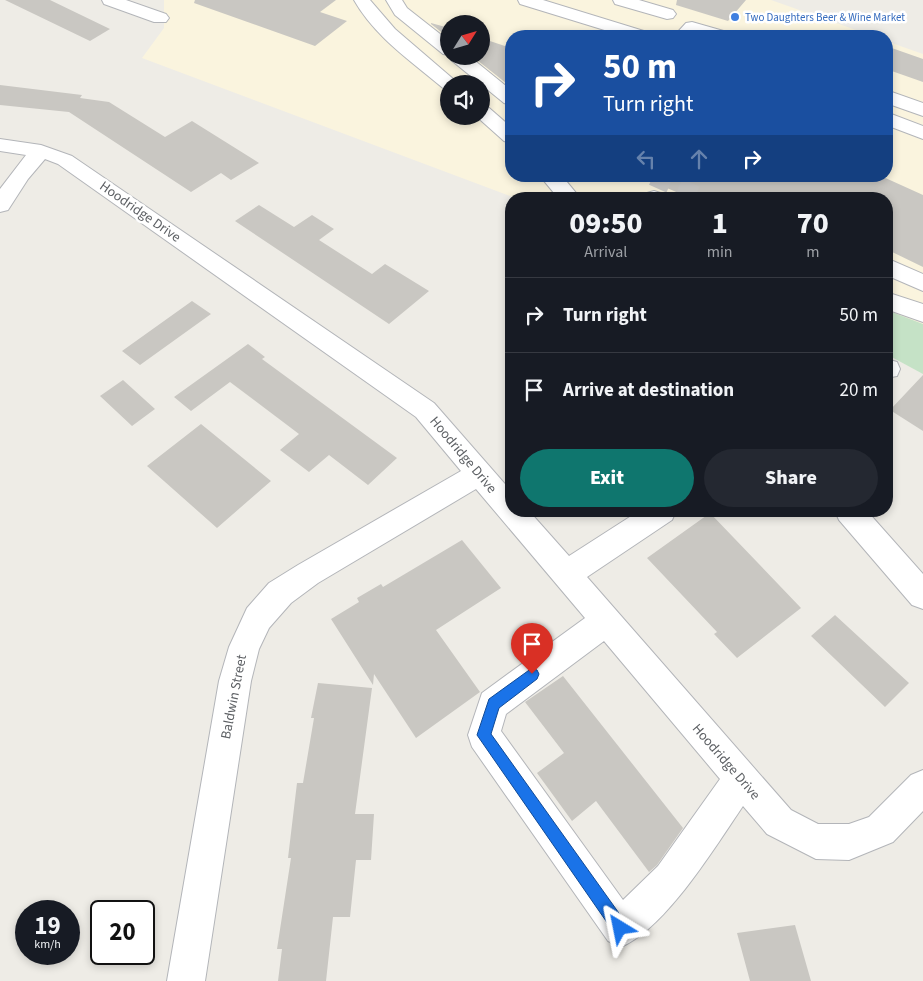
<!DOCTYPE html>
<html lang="en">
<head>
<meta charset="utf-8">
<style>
  :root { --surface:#171b24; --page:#242831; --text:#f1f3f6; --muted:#9ea1a6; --line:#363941; --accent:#0f766e }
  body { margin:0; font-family:"Source Sans 3",sans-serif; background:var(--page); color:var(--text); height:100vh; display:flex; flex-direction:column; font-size:19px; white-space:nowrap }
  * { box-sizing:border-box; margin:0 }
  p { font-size:16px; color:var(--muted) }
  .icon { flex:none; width:28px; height:28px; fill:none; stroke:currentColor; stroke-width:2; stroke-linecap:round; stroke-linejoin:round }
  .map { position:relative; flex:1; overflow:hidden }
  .side { position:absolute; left:505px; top:192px; width:388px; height:325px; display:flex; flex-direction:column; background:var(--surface); border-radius:20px; box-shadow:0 2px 8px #0003 }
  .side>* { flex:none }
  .banner { position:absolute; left:505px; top:30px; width:388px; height:152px; border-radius:20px; box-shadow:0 2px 8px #0003; background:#1a4fa0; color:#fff; overflow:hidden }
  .needle { width:32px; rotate:53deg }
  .fabs { position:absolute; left:440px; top:15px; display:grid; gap:10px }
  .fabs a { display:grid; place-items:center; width:50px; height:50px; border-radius:50%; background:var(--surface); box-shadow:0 2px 8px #0003; font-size:25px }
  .speed { position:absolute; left:15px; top:900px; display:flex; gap:10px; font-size:25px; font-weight:700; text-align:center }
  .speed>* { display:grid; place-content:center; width:65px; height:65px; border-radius:50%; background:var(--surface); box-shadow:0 2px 8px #0003; line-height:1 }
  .speed small { font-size:12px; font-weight:400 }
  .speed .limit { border:2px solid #111; border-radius:8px; background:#fff; color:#111 }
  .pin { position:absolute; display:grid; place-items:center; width:42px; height:42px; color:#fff; margin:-51px -21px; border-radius:50% 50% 50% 0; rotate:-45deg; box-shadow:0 0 5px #0007 }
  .pin .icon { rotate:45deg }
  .me { position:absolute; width:55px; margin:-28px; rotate:325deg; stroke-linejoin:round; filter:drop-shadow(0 0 4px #0008) }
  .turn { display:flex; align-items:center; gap:18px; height:105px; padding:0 15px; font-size:22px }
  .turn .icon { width:65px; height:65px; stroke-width:2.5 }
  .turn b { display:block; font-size:35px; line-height:42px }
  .lanes { display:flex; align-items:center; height:48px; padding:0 15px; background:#0003; justify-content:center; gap:25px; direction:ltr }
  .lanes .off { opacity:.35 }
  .eta { display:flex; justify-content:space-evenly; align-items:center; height:85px; text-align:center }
  .eta b { font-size:30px; font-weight:800; line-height:35px }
  .cta { display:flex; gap:10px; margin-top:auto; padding:10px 15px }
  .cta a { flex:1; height:58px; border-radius:30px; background:var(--accent); color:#fff; font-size:20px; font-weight:800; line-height:58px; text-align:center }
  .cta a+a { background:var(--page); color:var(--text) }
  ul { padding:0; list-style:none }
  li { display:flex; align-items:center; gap:15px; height:75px; padding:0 15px; border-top:1px solid var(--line) }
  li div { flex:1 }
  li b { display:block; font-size:19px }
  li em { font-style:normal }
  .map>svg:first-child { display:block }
</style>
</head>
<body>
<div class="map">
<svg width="923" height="981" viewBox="0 0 923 981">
  <rect width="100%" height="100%" fill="#eeece6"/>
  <path fill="#faf4de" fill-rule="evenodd" d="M 164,0 L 771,0 L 873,36 L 511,36 L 511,176 L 886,176 L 886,41 L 923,54 L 923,350 L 886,336 L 886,199 L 518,199 L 142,58 L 164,28 ZM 449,24 L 481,24 L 481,56 L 449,56 ZM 449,84 L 481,84 L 481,116 L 449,116 Z"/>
  <path fill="#c5e2c6" d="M 889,311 L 923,324 L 923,374 L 886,354 L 886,312 Z"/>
  <path fill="#c9c7c2" d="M 5,0 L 50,0 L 110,29 L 90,41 Z
    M 195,0 L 336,0 L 320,12 L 347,21 L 315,46 L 194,3 Z
    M 677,0 L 746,0 L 728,21 L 676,5 Z
    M 431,23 L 449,28 L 449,38 L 431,24 Z
    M 481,38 L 511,48 L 511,87 L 472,56 L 481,56 Z
    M 886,46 L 923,59 L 923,82 L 886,69 Z
    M 0,85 L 82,95 L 80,98 L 109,102 L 165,137 L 192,121 L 259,163 L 231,180 L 221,173 L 191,192 L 69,112 L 0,105 Z
    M 640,176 L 881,176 L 923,195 L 923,267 L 886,249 L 886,199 L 773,199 L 758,192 L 752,199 L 692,199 Z
    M 259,205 L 294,227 L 312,215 L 334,229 L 319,240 L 372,274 L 385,264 L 429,291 L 389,324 L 235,221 Z
    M 192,301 L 211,314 L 140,365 L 122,351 Z
    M 248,344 L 265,357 L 262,359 L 397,458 L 368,485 L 329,455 L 309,472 L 280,450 L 299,434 L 230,382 L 191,411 L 174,397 Z
    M 923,375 L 923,431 L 890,410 Z
    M 123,380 L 155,409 L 132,426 L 100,396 Z
    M 201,424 L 271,481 L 217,528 L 147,466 Z
    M 710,513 L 801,608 L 737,658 L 714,634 L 717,632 L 647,558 Z
    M 462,540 L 501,588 L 436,630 L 480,692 L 416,738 L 374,674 L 373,685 L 331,619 L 359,602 L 357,598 L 381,584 L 383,587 Z
    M 835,615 L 909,683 L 885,707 L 811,636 Z
    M 563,676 L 683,828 L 657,865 L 649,872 L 596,801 L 572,821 L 537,773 L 564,753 L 525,702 Z
    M 318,683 L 372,688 L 355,814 L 374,814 L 371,860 L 356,860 L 350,917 L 333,917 L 326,981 L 278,981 L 282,949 L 277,949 L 291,858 L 288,858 L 297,783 L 303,783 L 314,718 L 311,718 Z
    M 795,925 L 811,981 L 750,981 L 737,933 Z"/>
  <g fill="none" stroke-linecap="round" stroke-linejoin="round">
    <path stroke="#cac9c6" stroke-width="19" stroke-dasharray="19 9" stroke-linecap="butt" d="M 653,176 L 704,199"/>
    <g stroke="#b3b5b9" stroke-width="2">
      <path id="minor" d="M 102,0 L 126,0 L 166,14 L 169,18 L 166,22 L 154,22 L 104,4 Z
        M 354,0 L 370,0 L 395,29 L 459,84 L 449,84 L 449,89 L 443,88 C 411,61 375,37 354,0 Z
        M 386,0 L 402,0 L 407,8 L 449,41 L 449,56 L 469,56 L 511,90 L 511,105 L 504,103 L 451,60 L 448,56 L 449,55 L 443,54 L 395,15 Z
        M 518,0 L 543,0 L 647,32 L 650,36 L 624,36 L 520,4 Z
        M 613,0 L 639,0 L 673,10 L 676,14 L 673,18 L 667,19 L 615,4 Z
        M 692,22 L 727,32 L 730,36 L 704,36 L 695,34 L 693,36 L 674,36 L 686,23 Z
        M 886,90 L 923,103 L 923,116 L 886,103 Z
        M 481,105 L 488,107 L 511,127 L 511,143 L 504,141 L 476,116 L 481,116 Z
        M 886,112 L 923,126 L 923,139 L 886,125 Z
        M 0,139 L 41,145 L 72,156 L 434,403 L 511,491 L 511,511 L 529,511 L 569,556 L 639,511 L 676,511 L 672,520 L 587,577 L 791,810 L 818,824 L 849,824 L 869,817 L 911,775 L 923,770 L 923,811 L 893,842 L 849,860 L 816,859 L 767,834 L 743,806 C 715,847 666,928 621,947 L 608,941 L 472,747 L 468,735 L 482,693 L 585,618 L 476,489 L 318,583 L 291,603 L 269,628 L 259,649 L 251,681 L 205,981 L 167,981 L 219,681 L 229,647 L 247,608 L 269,583 L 298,565 L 461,471 L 416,417 L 58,164 L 45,159 L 28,179 L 8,210 L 0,212 L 0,189 L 26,155 L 0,151 ZM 604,641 L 720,779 L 658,866 L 623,900 L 501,731 L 506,714 Z
        M 540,176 L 562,176 L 581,199 L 559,199 Z
        M 654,191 L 664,194 L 667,199 L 644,199 L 647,193 Z
        M 886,258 L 923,274 L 923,291 L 886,275 Z
        M 886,292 L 923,304 L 923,322 L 886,309 Z
        M 886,359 L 897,362 L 900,369 L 897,376 L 886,378 Z
        M 835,511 L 867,511 L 923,574 L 923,609 L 912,605 L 839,520 Z"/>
    </g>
    <use href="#minor" fill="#fff" fill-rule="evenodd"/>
  </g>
  <path fill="#1a73e8" stroke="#114b97" d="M 532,668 L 537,670 L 539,674 L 537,679 L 499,708 L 491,734 L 626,923 L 628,928 L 626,934 L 620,936 L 615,934 L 477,735 L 489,699 Z"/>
  <circle fill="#3f7fe0" stroke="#fff" stroke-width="2" cx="735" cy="17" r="5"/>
  <g text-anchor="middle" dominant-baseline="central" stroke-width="5" stroke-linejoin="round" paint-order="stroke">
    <g font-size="11" fill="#366cbe" stroke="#fff" text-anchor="start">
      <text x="745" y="17">Two Daughters Beer &amp; Wine Market</text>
    </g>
    <g font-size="14" fill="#5d6064" stroke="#fff">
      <text transform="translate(140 212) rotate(35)">Hoodridge Drive</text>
      <text transform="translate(463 455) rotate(50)">Hoodridge Drive</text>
      <text transform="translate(234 697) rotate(-79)">Baldwin Street</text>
      <text transform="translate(726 762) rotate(49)">Hoodridge Drive</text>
    </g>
  </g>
</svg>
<div class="fabs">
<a><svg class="needle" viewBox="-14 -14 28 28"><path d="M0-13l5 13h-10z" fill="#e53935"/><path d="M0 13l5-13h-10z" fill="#9ea1a6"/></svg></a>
<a><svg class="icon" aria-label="sound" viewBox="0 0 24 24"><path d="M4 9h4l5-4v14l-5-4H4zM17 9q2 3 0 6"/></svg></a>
</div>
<div class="speed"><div>19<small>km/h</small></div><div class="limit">20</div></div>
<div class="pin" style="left:532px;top:674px;background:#d93025"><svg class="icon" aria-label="arrive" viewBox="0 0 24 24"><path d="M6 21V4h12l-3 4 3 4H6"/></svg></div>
<svg class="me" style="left:620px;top:928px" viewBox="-20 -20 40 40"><path d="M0-17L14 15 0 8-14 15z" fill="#1a73e8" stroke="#fff" stroke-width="4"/></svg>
<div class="banner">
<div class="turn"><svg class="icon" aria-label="right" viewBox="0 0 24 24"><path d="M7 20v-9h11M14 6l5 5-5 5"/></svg><div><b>50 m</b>Turn right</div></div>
<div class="lanes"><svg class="icon off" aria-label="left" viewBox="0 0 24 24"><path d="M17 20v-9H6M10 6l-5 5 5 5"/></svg><svg class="icon off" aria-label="ahead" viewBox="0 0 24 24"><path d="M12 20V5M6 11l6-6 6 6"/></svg><svg class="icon" aria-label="right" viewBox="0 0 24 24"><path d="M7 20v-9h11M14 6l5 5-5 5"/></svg></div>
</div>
<section class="side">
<div class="eta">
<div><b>09:50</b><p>Arrival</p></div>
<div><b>1</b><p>min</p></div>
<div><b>70</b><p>m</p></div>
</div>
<ul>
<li><svg class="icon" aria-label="right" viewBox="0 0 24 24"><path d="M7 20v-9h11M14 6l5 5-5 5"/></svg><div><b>Turn right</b></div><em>50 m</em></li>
<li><svg class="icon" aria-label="arrive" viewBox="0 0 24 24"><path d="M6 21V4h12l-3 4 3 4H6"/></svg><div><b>Arrive at destination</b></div><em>20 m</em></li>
</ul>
<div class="cta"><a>Exit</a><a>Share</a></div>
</section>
</div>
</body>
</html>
